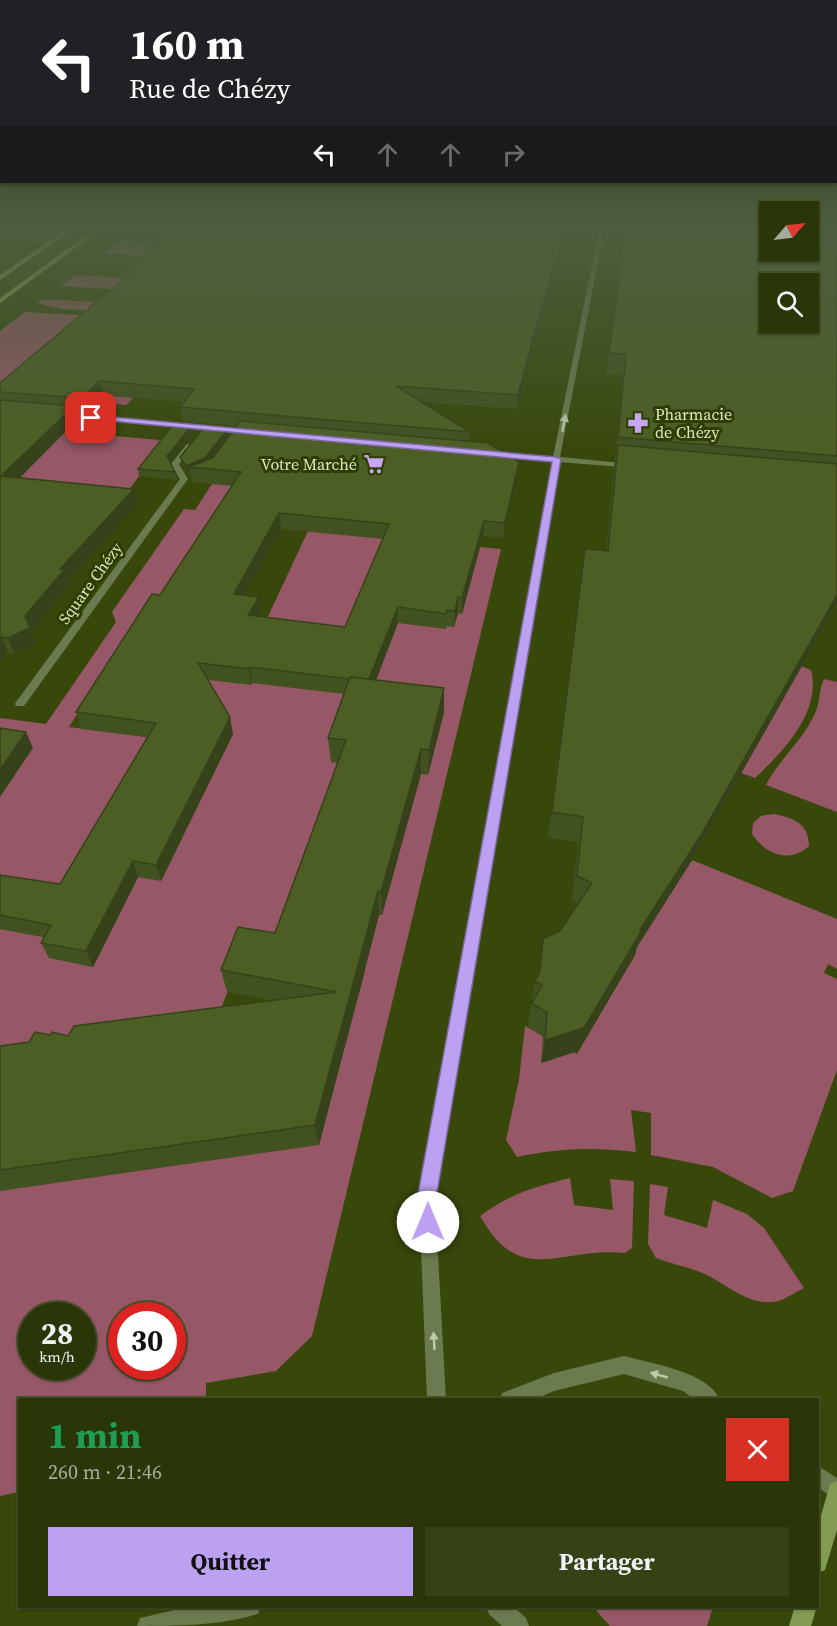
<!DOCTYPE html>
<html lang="fr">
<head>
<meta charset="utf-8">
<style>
  :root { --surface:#2a3608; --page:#364116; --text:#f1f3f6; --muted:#a5ab9c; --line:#465029; --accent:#bca0f2 }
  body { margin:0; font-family:"Source Serif 4",serif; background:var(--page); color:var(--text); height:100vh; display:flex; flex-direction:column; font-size:22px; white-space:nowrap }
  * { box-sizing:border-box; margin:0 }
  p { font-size:20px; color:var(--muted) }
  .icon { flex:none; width:33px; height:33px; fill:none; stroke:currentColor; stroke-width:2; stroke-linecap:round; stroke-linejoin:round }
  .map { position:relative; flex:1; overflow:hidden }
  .side { position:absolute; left:18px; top:1398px; width:801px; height:210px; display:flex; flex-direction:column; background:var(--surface); border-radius:0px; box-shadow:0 2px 4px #0004,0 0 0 2px var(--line) }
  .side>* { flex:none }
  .guide { position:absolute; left:0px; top:0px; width:837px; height:183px; box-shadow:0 2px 4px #0004,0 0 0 2px var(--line); background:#202124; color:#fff; overflow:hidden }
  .needle { width:39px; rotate:62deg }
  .controls { position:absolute; left:759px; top:201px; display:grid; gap:12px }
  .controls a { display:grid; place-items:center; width:60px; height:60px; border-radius:0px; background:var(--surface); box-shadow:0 2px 4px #0004,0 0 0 2px var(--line); font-size:30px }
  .speed { position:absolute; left:18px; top:1302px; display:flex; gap:12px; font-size:30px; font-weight:700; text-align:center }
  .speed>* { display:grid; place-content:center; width:78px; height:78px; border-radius:50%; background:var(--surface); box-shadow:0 2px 4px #0004,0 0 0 2px var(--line); line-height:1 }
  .speed small { font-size:15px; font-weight:400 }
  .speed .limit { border:9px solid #d22; background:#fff; color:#111 }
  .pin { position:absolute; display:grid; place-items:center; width:51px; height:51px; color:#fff; margin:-26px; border-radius:12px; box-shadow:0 3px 9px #0006 }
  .me { position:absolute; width:66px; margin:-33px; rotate:0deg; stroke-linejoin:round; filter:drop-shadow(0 0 4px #0008) }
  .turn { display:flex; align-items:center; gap:21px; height:126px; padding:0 30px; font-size:27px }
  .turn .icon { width:78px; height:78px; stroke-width:2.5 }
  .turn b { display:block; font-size:42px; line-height:51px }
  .lanes { display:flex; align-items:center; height:57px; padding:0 30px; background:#0003; justify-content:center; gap:30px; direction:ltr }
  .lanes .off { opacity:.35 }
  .round { display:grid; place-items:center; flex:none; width:63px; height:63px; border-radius:0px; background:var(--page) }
  .headline { display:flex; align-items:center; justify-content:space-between; height:102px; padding:0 30px }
  h1 { font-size:36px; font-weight:700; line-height:45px; color:#1e9e55 }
  .primary-button { display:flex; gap:12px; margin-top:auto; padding:12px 30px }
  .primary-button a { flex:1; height:69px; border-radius:0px; background:var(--accent); color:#111; font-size:24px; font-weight:700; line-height:69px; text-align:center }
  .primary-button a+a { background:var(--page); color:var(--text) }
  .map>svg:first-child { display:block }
</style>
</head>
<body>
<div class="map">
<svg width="837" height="1626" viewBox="0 0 837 1626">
  <rect width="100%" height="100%" fill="#38480b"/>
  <path fill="#965767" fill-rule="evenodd" d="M 120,241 L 172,244 L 163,257 L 104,253 Z
    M 75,275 L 130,278 L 125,290 L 61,286 Z
    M 43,299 L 110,303 L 100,311 L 61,309 L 37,303 Z
    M 25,312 L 94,316 L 14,388 L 133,398 L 126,405 L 0,395 L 0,331 Z
    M 0,426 L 183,442 L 165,443 L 119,502 L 44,529 L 0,464 Z
    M 214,481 L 259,488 L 91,693 L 69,727 L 161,739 L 179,704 L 264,625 L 308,531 L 501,549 L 312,1336 L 276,1371 L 206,1383 L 206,1399 L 20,1400 L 19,1492 L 0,1496 L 0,1191 L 333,1091 L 365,971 L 244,950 L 212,1031 L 0,1069 L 0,929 L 59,940 L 93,967 L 0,889 L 0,718 L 46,724 L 116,622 L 112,612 L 184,509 L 195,510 ZM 32,1316 L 82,1316 L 82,1366 L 32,1366 ZM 122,1316 L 172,1316 L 172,1366 L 122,1366 Z
    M 801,666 L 811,670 C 822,711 783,752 755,778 L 741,773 Z
    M 824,679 L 837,682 L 837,812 L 766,785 C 779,759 805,739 816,711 C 820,701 819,689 824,679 Z
    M 774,814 C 793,818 809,823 809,846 C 790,864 765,854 752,834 L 753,823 L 761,816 Z
    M 692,860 L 837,919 L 837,969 L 828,964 L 824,973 L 837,979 L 837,1070 L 793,1191 L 772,1198 L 713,1167 L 651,1155 L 651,1113 L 631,1110 L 636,1152 C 591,1147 561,1148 517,1157 L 506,1140 L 519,1079 L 525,1026 L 577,1054 L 635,955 L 632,954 Z
    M 570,1178 L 574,1205 L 613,1210 L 610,1179 L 634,1181 L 632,1248 L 625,1253 C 560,1246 521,1289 480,1216 C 510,1194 534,1187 570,1178 Z
    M 650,1184 L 668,1187 L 664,1215 L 707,1228 L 713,1200 L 747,1214 L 764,1228 L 804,1288 C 796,1292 787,1298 779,1301 C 751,1308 728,1285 705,1274 C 689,1267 672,1264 656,1258 L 648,1244 Z
    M 593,1607 L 713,1607 L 707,1626 L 610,1626 Z"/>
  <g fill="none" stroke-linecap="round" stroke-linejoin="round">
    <path fill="#6c7b4f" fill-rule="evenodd" d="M 600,226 L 605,226 L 560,457 L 633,464 L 637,466 L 633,468 L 559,462 L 435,1199 L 446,1400 L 427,1400 L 419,1199 L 552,461 L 492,456 L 488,454 L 492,452 L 553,457 Z
      M 0,236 L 53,239 L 56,241 L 53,243 L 0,240 Z
      M 58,413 L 247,430 L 251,432 L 247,434 L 61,417 L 58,417 Z
      M 187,444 L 194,446 L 179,464 L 188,479 L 24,706 L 16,706 L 15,704 L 16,702 L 180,479 L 171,464 Z
      M 624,1356 C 650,1363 709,1372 720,1400 L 695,1400 L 683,1391 L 624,1374 L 554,1391 L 534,1400 L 500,1400 L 502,1393 L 554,1373 Z
      M 818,1466 L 837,1478 L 837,1500 L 818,1488 Z
      M 192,1606 L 261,1606 L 258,1614 C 220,1626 177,1626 137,1626 L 140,1618 Z
      M 486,1606 L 513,1606 L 526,1618 L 529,1626 L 502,1626 L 489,1614 Z"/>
    <path fill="#839b52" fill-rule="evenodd" d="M 837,1481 L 837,1530 L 825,1570 L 818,1573 L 818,1526 L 830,1484 Z
      M 795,1606 L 817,1606 L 811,1626 L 789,1626 Z"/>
    <path fill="#95b353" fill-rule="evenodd" d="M 71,226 L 78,226 L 0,280 L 0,275 Z
      M 99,226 L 106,226 L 0,303 L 0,298 Z"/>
  </g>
  <path fill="#425120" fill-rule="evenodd" d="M 175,226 L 570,226 L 535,339 L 517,409 L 422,402 L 470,432 L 470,441 L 519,462 L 518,477 L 503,538 L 483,536 L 462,614 L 458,613 L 454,627 L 447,626 L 446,629 L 398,623 L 376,680 L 444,688 L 444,712 L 428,775 L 421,774 L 382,915 L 379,915 L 319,1145 L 0,1191 L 0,1046 L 29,1042 L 50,1035 L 68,1036 L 269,1000 L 227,992 L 221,970 L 275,933 L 338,763 L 331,762 L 328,738 L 344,694 L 252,683 L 251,685 L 208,680 L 233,734 L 161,881 L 138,877 L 93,967 L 49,958 L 41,943 L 44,937 L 0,929 L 0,875 L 60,884 L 147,737 L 81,729 L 76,712 L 160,595 L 232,486 L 192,482 L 190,472 L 187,473 L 182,464 L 180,457 L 230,434 L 212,458 L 213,458 L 237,426 L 183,421 L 180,407 L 184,402 L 103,395 L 85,412 L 75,411 L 77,420 L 20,478 L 134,489 L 138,504 L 68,581 L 70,585 L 31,632 L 36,644 L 14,654 L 8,653 L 0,663 L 0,383 L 124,279 L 122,271 ZM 281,529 L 383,539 L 345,627 L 259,617 L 261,613 L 259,597 L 244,596 Z
    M 625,226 L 837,226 L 837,604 L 692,860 L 637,947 L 635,955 L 578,1051 L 541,1063 L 543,1037 L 528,1026 L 535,981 L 538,976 L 543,939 L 560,931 L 578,904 L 572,901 L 578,842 L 548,838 L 585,549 L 606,551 L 623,375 L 606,374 Z
    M 195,431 L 170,462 L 175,472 L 177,480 L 139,476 L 138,469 Z"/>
  <path fill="#36421a" d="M 567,226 L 570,226 L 535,339 L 517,409 L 518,395 L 536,326 Z
    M 99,381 L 103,395 L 85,412 L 82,398 Z
    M 74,406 L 77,420 L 6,491 L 1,476 Z
    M 193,424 L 195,431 L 169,464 L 167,456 Z
    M 229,427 L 230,434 L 207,465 L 189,467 L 190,472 L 187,473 L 186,466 Z
    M 519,462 L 518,477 L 503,538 L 505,523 Z
    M 134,489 L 138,504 L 68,581 L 70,585 L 31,632 L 36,644 L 14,654 L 8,638 L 60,569 Z
    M 279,513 L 281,529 L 236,610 L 234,594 Z
    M 484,521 L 483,536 L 462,614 L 462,598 Z
    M 837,595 L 837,604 L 692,860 L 637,947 L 635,955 L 578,1051 L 541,1063 L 545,1040 L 640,930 Z
    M 259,597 L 261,613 L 250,631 L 248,615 Z
    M 458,597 L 458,613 L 454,627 L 455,611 Z
    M 398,607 L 398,623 L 369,698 L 368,681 Z
    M 2,637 L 8,653 L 0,663 L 0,639 Z
    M 250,667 L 252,683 L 251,685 L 249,669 Z
    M 444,688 L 444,712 L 428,775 L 429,750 Z
    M 230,717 L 233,734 L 161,881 L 156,865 Z
    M 26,732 L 33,748 L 0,797 L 0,770 Z
    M 421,749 L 421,774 L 382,915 L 381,892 Z
    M 133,861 L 138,877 L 93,967 L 86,951 Z
    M 378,891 L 379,915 L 319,1145 L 315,1125 Z"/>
  <path fill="#4d5e25" stroke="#36421a" stroke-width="1.5" fill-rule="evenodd" d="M 175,226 L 567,226 L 536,326 L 518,395 L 396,386 L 470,432 L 180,407 L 194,389 L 99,381 L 82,398 L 0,392 L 0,383 L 132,272 L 122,271 Z
    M 626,226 L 770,226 L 770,250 L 808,250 L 808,226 L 837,230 L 837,456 L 618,437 L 626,354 L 609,353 ZM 770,284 L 808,284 L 808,322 L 770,322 Z
    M 0,400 L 74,406 L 1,476 L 134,489 L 60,569 L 65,569 L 25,616 L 30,628 L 8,638 L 2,637 L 0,639 Z
    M 240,421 L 488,443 L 519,462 L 505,523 L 484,521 L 462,598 L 458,597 L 455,611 L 447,610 L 446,614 L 398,607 L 369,679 L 350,677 L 350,679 L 250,667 L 249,669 L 198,663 L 230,717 L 156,865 L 133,861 L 86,951 L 41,943 L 51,925 L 0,915 L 0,875 L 60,884 L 156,723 L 76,712 L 152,594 L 160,595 L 241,472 L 189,467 L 213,458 ZM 279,513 L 389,524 L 345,627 L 248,615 L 259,597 L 234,594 Z
    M 175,422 L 193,424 L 167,456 L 175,472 L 138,469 Z
    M 206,425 L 229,427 L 205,458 L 186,466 L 180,457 Z
    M 618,445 L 837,464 L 837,595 L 701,835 L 640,930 L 642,930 L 584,1028 L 545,1040 L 547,1013 L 532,1003 L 542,985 L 535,981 L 540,972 L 543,939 L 560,931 L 592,883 L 577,876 L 583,817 L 552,812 L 585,549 L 608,551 Z
    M 350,677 L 444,688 L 429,750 L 421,749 L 381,892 L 378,891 L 315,1125 L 0,1170 L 0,1046 L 29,1042 L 35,1032 L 50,1035 L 52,1032 L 68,1036 L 74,1026 L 337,992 L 221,970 L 238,927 L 275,933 L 346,740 L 328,738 Z
    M 0,728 L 26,732 L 0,770 Z"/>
  <defs><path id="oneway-solid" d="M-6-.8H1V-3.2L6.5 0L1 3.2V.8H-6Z" transform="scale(1.5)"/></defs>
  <g fill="#bfccaa">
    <use href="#oneway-solid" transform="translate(564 423) rotate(-79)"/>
    <use href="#oneway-solid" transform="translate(434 1341) rotate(-93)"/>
    <use href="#oneway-solid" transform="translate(659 1375) rotate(-164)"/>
  </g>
  <linearGradient id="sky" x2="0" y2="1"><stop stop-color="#1f2806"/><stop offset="0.5" stop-color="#4d5e3f"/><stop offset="1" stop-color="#4d5e3f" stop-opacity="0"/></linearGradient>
  <rect width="837" height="454" fill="url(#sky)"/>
  <path fill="#bca0f2" stroke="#7a689d" stroke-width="1.5" d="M 91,415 L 556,457 L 561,459 L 436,1199 L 438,1222 L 435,1228 L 428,1231 L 421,1228 L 419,1222 L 417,1199 L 552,462 L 88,419 L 88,416 Z"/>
  <defs>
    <g id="pharmacy-bare" transform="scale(1.62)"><path d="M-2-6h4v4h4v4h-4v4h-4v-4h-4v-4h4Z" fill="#c6a6f0" stroke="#2e3e00" stroke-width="2.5" paint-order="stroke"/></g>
    <g id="supermarket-bare" transform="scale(1.62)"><path d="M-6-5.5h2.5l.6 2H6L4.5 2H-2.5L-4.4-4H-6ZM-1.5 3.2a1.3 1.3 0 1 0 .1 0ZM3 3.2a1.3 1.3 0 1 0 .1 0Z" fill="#c6a6f0" stroke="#2e3e00" stroke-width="2.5" paint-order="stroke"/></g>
  </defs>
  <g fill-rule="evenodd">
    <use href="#pharmacy-bare" x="638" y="423"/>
    <use href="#supermarket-bare" x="374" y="464"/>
  </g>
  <g text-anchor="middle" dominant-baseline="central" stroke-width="6" stroke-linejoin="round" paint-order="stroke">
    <g font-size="16" fill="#dbe7c8" stroke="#2e3e00" text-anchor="start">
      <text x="655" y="414">Pharmacie<tspan x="655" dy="18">de Chézy</tspan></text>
      <text x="357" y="464" text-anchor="end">Votre Marché</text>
    </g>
    <g font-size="16" fill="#dbe7c8" stroke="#2e3e00">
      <text transform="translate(90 583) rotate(-54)">Square Chézy</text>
    </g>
  </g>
</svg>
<div class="controls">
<a><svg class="needle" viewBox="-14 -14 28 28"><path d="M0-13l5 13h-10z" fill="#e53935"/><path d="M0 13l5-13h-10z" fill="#a5ab9c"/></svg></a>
<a><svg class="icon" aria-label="search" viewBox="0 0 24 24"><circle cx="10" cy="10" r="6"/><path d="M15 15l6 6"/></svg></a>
</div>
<div class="speed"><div>28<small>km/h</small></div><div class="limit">30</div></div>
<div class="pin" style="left:91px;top:418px;background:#d93025"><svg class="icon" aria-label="arrive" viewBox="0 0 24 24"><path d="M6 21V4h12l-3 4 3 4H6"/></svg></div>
<svg class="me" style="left:428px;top:1222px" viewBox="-20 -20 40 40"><circle r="19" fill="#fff"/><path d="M0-13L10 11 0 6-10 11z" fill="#bca0f2"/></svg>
<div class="guide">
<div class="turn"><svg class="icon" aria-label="left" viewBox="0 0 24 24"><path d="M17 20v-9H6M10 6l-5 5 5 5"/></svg><div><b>160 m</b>Rue de Chézy</div></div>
<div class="lanes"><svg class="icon" aria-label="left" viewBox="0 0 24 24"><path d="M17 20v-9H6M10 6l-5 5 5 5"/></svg><svg class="icon off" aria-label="ahead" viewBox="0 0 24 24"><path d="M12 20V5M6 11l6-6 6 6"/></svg><svg class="icon off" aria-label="ahead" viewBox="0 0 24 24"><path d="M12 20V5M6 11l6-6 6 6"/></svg><svg class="icon off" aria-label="right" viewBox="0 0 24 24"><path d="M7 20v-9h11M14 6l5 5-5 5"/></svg></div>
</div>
<section class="side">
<div class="headline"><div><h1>1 min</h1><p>260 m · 21:46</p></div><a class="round" style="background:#d93025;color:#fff"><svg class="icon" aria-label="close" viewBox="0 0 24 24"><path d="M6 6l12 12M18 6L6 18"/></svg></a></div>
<div class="primary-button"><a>Quitter</a><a>Partager</a></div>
</section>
</div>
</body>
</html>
